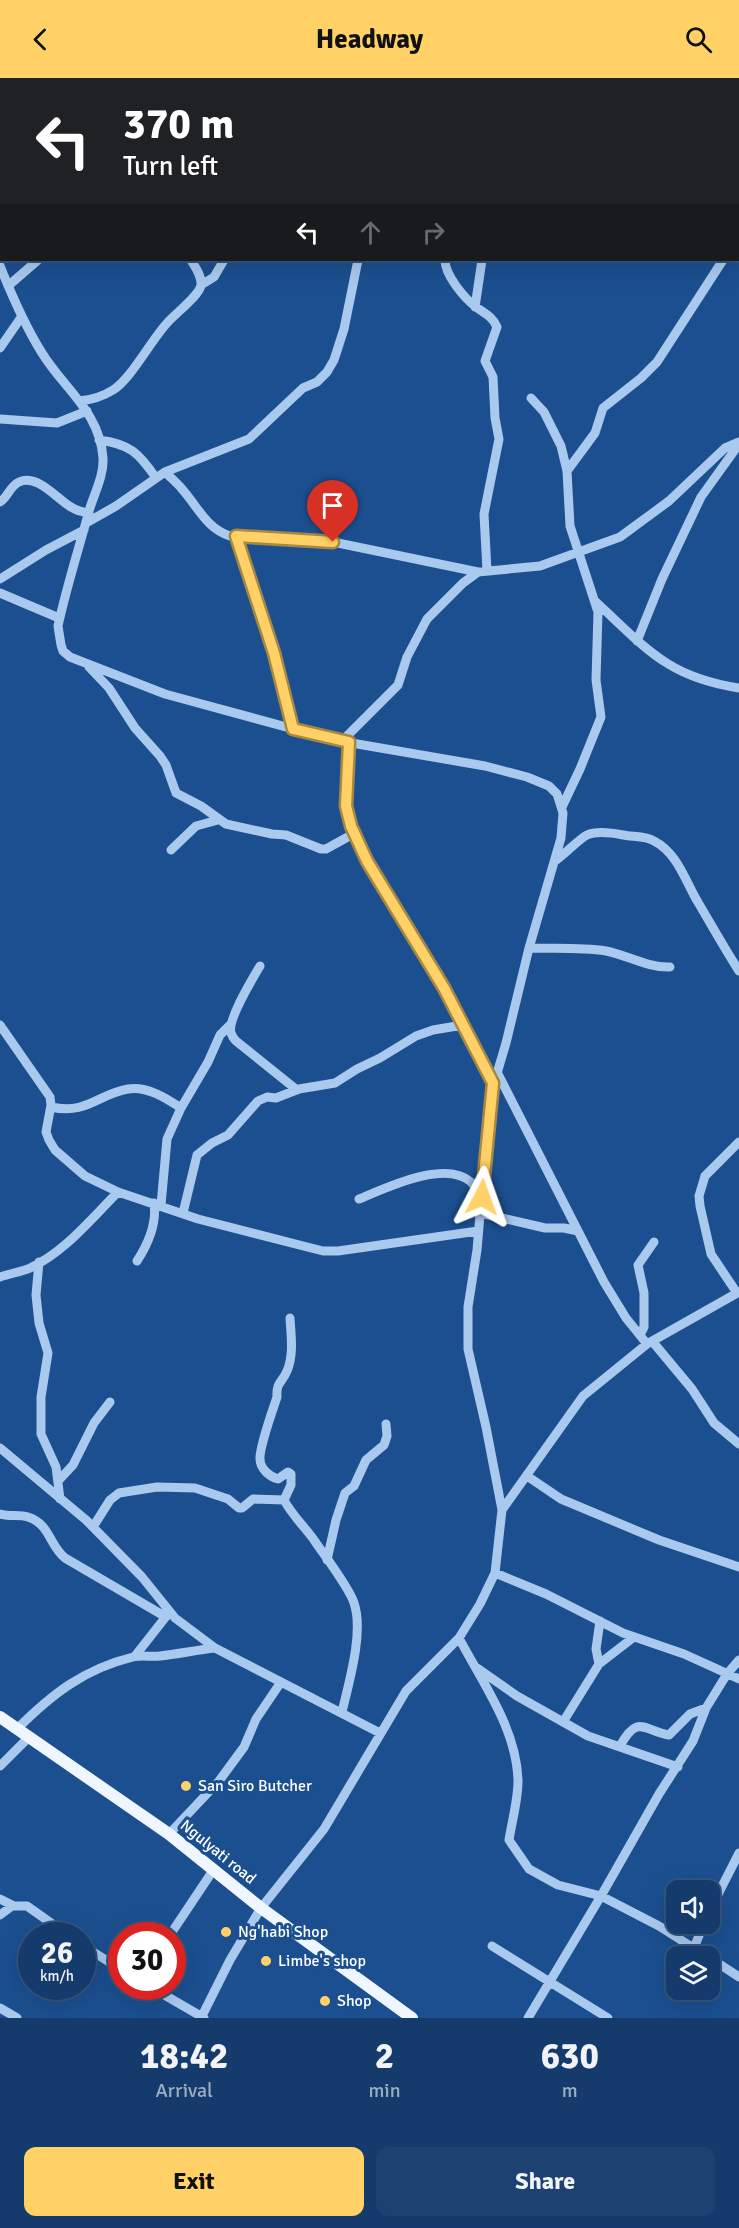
<!DOCTYPE html>
<html lang="en">
<head>
<meta charset="utf-8">
<style>
  :root { --surface:#143b6b; --page:#1d4271; --text:#f1f3f6; --muted:#9dadc1; --line:#33557e; --accent:#ffd166 }
  body { margin:0; font-family:Signika,sans-serif; background:var(--page); color:var(--text); height:100vh; display:flex; flex-direction:column; font-size:22px; white-space:nowrap }
  * { box-sizing:border-box; margin:0 }
  p { font-size:20px; color:var(--muted) }
  .icon { flex:none; width:33px; height:33px; fill:none; stroke:currentColor; stroke-width:2; stroke-linecap:round; stroke-linejoin:round }
  .map { position:relative; height:1940px; overflow:hidden }
  .sheet { display:flex; flex-direction:column; background:var(--surface); flex:1 }
  .sheet>* { flex:none }
  .guide { position:absolute; left:0px; top:0px; width:740px; height:183px; box-shadow:0 6px 24px #0002,0 0 0 2px var(--line); background:#202124; color:#fff; overflow:hidden }
  .fabs { position:absolute; left:666px; top:1802px; display:grid; gap:12px }
  .fabs a { display:grid; place-items:center; width:54px; height:54px; border-radius:12px; background:var(--surface); box-shadow:0 6px 24px #0002,0 0 0 2px var(--line); font-size:30px }
  .speed { position:absolute; left:18px; top:1844px; display:flex; gap:12px; font-size:30px; font-weight:700; text-align:center }
  .speed>* { display:grid; place-content:center; width:78px; height:78px; border-radius:50%; background:var(--surface); box-shadow:0 6px 24px #0002,0 0 0 2px var(--line); line-height:1 }
  .speed small { font-size:15px; font-weight:400 }
  .speed .limit { border:9px solid #d22; background:#fff; color:#111 }
  .pin { position:absolute; display:grid; place-items:center; width:51px; height:51px; color:#fff; margin:-62px -26px; border-radius:50% 50% 50% 0; rotate:-45deg; box-shadow:0 0 6px #0007 }
  .pin .icon { rotate:45deg }
  .me { position:absolute; width:66px; margin:-33px; rotate:4deg; stroke-linejoin:round; filter:drop-shadow(0 0 4px #0008) }
  .turn { display:flex; align-items:center; gap:21px; height:126px; padding:0 24px; font-size:27px }
  .turn .icon { width:78px; height:78px; stroke-width:2.5 }
  .turn b { display:block; font-size:42px; line-height:51px }
  .lanes { display:flex; align-items:center; height:57px; padding:0 24px; background:#0003; justify-content:center; gap:30px; direction:ltr }
  .lanes .off { opacity:.35 }
  .eta { display:flex; justify-content:space-evenly; align-items:center; height:102px; text-align:center }
  .eta b { font-size:36px; font-weight:700; line-height:42px }
  .primary-button { display:flex; gap:12px; margin-top:auto; padding:12px 24px }
  .primary-button a { flex:1; height:69px; border-radius:12px; background:var(--accent); color:#111; font-size:24px; font-weight:700; line-height:69px; text-align:center }
  .primary-button a+a { background:var(--page); color:var(--text) }
  header { display:flex; justify-content:space-between; align-items:center; height:78px; padding:0 24px; background:var(--accent); color:#111; font-size:27px; font-weight:700 }
  .map>svg:first-child { display:block }
</style>
</head>
<body>
<header><svg class="icon" aria-label="back" viewBox="0 0 24 24"><path d="M15 5l-7 7 7 7"/></svg>Headway<svg class="icon" aria-label="search" viewBox="0 0 24 24"><circle cx="10" cy="10" r="6"/><path d="M15 15l6 6"/></svg></header>
<div class="map">
<svg width="739" height="1940" viewBox="0 0 739 1940">
  <rect width="100%" height="100%" fill="#1b4f8f"/>
  <g fill="none" stroke-linecap="round" stroke-linejoin="round">
    <path stroke="#a9c9ee" stroke-width="9" d="M 259,0 L 259,2
      M 404,0 L 405,2
      M 280,2 L 281,0
      M 510,2 L 511,0
      M 576,2 L 576,0
      M 0,113 L 2,111
      M 445,182 C 445,197 464,220 476,229 C 484,235 493,239 497,249 L 485,283 L 493,299 L 495,340 L 499,361 L 484,436 L 487,493
      M 0,188 C 12,218 25,248 42,275 C 64,311 100,334 103,380 C 104,398 94,416 89,433 C 79,470 66,511 58,548 L 61,567 L 63,573 L 70,579 L 165,616 L 334,662 L 485,688 L 527,699 L 549,708 L 557,716 L 563,735 L 561,760 L 529,870 L 506,965 L 490,1019 L 477,1172 L 468,1229 L 468,1271 L 486,1349 L 502,1432 L 495,1495 L 480,1526 L 459,1560 L 406,1613 L 324,1751 L 261,1830 L 230,1882 L 201,1940
      M 201,207 L 214,199 L 224,182
      M 8,208 L 38,182
      M 475,229 L 482,182
      M 0,270 L 22,238
      M 531,320 L 544,334 L 561,368 L 567,393 L 570,448 L 598,534 L 596,602 L 601,639 L 580,691 L 562,729
      M 79,323 C 91,322 102,319 113,312 C 131,301 151,262 168,244 C 175,236 200,217 201,207 C 202,198 195,189 191,182
      M 0,341 L 57,345 L 87,333
      M 99,362 C 130,366 139,375 156,400
      M 567,393 L 595,355 L 603,330 L 641,300 L 657,284 L 723,182
      M 165,394 C 171,400 177,405 182,411 C 198,429 206,450 230,458 L 333,464 L 478,494 L 540,488 L 620,459 L 669,423 L 725,370 L 739,364
      M 0,424 C 8,419 10,408 19,404 C 37,395 57,421 71,429 C 77,433 82,434 89,435
      M 86,445 L 116,428 L 165,394 L 249,361 L 303,310 L 317,304 L 327,294 L 334,282 L 344,251 L 358,182
      M 236,458 L 274,575 L 293,651
      M 0,501 L 46,472 L 84,452
      M 0,515 L 59,540
      M 596,524 C 646,570 667,599 739,610
      M 637,563 L 662,501 L 701,419 L 739,366
      M 89,589 L 109,610 L 135,650 L 160,678 L 166,687 L 176,715 L 201,728 L 226,746 L 272,756 L 286,757 L 321,771 L 326,771 L 355,755
      M 342,663 L 398,607 L 407,579 L 427,541 L 463,505 L 478,494
      M 349,664 L 346,728 L 351,748 L 367,783 L 444,910 L 493,1005
      M 171,772 L 196,748 L 218,742
      M 555,783 C 564,777 579,761 587,757 C 596,753 613,755 623,757 C 633,759 646,758 654,763 C 678,775 686,805 699,826 C 712,848 725,871 739,893
      M 529,870 C 555,871 580,869 606,873 C 627,877 648,890 670,889
      M 260,888 C 253,900 227,942 231,955 C 232,958 234,961 236,963 L 297,1012
      M 0,947 L 50,1019 L 51,1027 L 46,1054 L 49,1062 L 55,1072 L 85,1098 L 118,1114 L 198,1141 L 323,1173 L 338,1173 L 478,1153
      M 497,994 L 604,1204 L 626,1240 L 647,1266
      M 51,1029 C 87,1037 98,1016 128,1011 C 147,1008 166,1020 181,1030
      M 359,1121 C 386,1110 445,1081 471,1104 C 475,1108 479,1115 482,1119
      M 161,1127 L 167,1061 L 181,1030 L 208,984 L 220,957 L 231,946
      M 183,1135 L 197,1077 L 212,1065 L 228,1057 L 258,1023 L 267,1019 L 276,1020 L 299,1011 L 335,1005 L 357,991 L 380,980 L 416,958 L 433,952 L 463,947
      M 480,1135 L 545,1150 L 564,1150 L 578,1153
      M 137,1183 C 148,1166 157,1145 154,1125
      M 39,1184 L 36,1217 L 39,1245 L 48,1275 L 41,1319 L 41,1356 L 56,1389 L 60,1421
      M 0,1199 C 9,1196 19,1194 28,1191 C 64,1175 91,1141 118,1114
      M 737,1215 L 711,1176 L 700,1128 L 699,1118 L 705,1098 L 739,1064
      M 290,1240 C 291,1257 294,1277 287,1293 C 282,1305 276,1304 277,1319 C 273,1331 259,1370 260,1381 C 260,1391 270,1399 278,1401 L 288,1394 L 291,1396 L 291,1407 L 284,1422 C 292,1437 304,1448 314,1462 C 324,1477 349,1509 354,1525 C 364,1554 349,1604 342,1634
      M 640,1257 L 644,1249 L 644,1215 L 638,1187 L 654,1164
      M 652,1263 L 692,1311 L 714,1345 L 739,1366
      M 0,1370 L 86,1442 L 142,1499 L 175,1540 L 215,1570 L 380,1655
      M 527,1398 L 561,1421 L 659,1462 L 739,1489
      M 58,1403 L 73,1387 L 94,1345 L 110,1324
      M 502,1432 L 583,1318 L 647,1266 L 739,1214
      M 0,1436 C 10,1439 19,1436 28,1439 C 50,1446 49,1467 65,1480 L 166,1539
      M 93,1449 L 110,1422 L 119,1415 L 157,1409 L 195,1410 L 228,1421 L 239,1430 L 242,1430 L 253,1421 L 284,1422
      M 327,1482 L 336,1442 L 345,1415 L 354,1408 L 366,1382 L 384,1367 L 387,1358 L 386,1346
      M 495,1495 L 546,1516 L 623,1555 L 684,1576 L 739,1601
      M 459,1560 C 482,1604 517,1651 518,1703 C 518,1722 512,1743 509,1762 L 529,1791 L 558,1807 L 601,1818 L 659,1716 L 693,1663 L 706,1630 L 727,1596 L 739,1582
      M 135,1578 L 168,1536
      M 599,1586 L 634,1559
      M 477,1590 L 517,1618 L 588,1658 L 678,1689
      M 563,1644 L 599,1586 L 596,1571 L 600,1543
      M 17,1651 C 52,1616 84,1591 133,1579 C 141,1577 151,1579 160,1578 C 178,1576 197,1572 215,1570
      M 620,1668 C 638,1635 644,1653 669,1657 L 690,1636 L 706,1630
      M 0,1688 L 29,1659
      M 169,1756 L 219,1703 L 244,1669 L 256,1641 L 281,1604
      M 0,1821 L 14,1828
      M 710,1832 L 739,1775
      M 0,1837 L 12,1828 L 27,1828 L 68,1857
      M 170,1857 L 214,1791
      M 82,1867 L 122,1892
      M 492,1868 L 608,1940
      M 694,1870 L 704,1845
      M 710,1880 L 739,1899
      M 149,1908 L 204,1940
      M 0,1930 L 17,1940
      M 528,1940 L 601,1818 L 659,1848 L 706,1878"/>
    <path stroke="#f0f6ff" stroke-width="12" d="M 0,1639 L 169,1756 L 261,1830 L 412,1940"/>
  </g>
  <g fill="none" stroke-linecap="round" stroke-linejoin="round">
    <g stroke="#a68842" stroke-width="15">
      <path id="route" d="M 333,464 L 236,458 L 274,575 L 293,651 L 349,664 L 346,728 L 351,748 L 367,783 L 444,910 L 493,1005 L 482,1119"/>
    </g>
    <use href="#route" stroke="#ffd166" stroke-width="10"/>
  </g>
  <g fill="#ffd166" stroke="#1b4f8f" stroke-width="2">
    <circle cx="186" cy="1708" r="6"/>
    <circle cx="226" cy="1854" r="6"/>
    <circle cx="266" cy="1883" r="6"/>
    <circle cx="325" cy="1923" r="6"/>
  </g>
  <g text-anchor="middle" dominant-baseline="central" stroke-width="6" stroke-linejoin="round" paint-order="stroke">
    <g font-size="16" fill="#fff" stroke="#1b4f8f" text-anchor="start">
      <text x="198" y="1708">San Siro Butcher</text>
      <text x="238" y="1854">Ng'habi Shop</text>
      <text x="278" y="1883">Limbe's shop</text>
      <text x="337" y="1923">Shop</text>
    </g>
    <g font-size="16" fill="#fff" stroke="#1b4f8f">
      <text transform="translate(218 1774) rotate(39)">Ngulyati road</text>
    </g>
  </g>
</svg>
<div class="fabs">
<a><svg class="icon" aria-label="sound" viewBox="0 0 24 24"><path d="M4 9h4l5-4v14l-5-4H4zM17 9q2 3 0 6"/></svg></a>
<a><svg class="icon" aria-label="layers" viewBox="0 0 24 24"><path d="M12 4l9 5-9 5-9-5zM3 14l9 5 9-5"/></svg></a>
</div>
<div class="speed"><div>26<small>km/h</small></div><div class="limit">30</div></div>
<div class="pin" style="left:333px;top:464px;background:#d93025"><svg class="icon" aria-label="arrive" viewBox="0 0 24 24"><path d="M6 21V4h12l-3 4 3 4H6"/></svg></div>
<svg class="me" style="left:482px;top:1119px" viewBox="-20 -20 40 40"><path d="M0-17L14 15 0 8-14 15z" fill="#ffd166" stroke="#fff" stroke-width="4"/></svg>
<div class="guide">
<div class="turn"><svg class="icon" aria-label="left" viewBox="0 0 24 24"><path d="M17 20v-9H6M10 6l-5 5 5 5"/></svg><div><b>370 m</b>Turn left</div></div>
<div class="lanes"><svg class="icon" aria-label="left" viewBox="0 0 24 24"><path d="M17 20v-9H6M10 6l-5 5 5 5"/></svg><svg class="icon off" aria-label="ahead" viewBox="0 0 24 24"><path d="M12 20V5M6 11l6-6 6 6"/></svg><svg class="icon off" aria-label="right" viewBox="0 0 24 24"><path d="M7 20v-9h11M14 6l5 5-5 5"/></svg></div>
</div>
</div>
<section class="sheet">
<div class="eta">
<div><b>18:42</b><p>Arrival</p></div>
<div><b>2</b><p>min</p></div>
<div><b>630</b><p>m</p></div>
</div>
<div class="primary-button"><a>Exit</a><a>Share</a></div>
</section>
</body>
</html>
